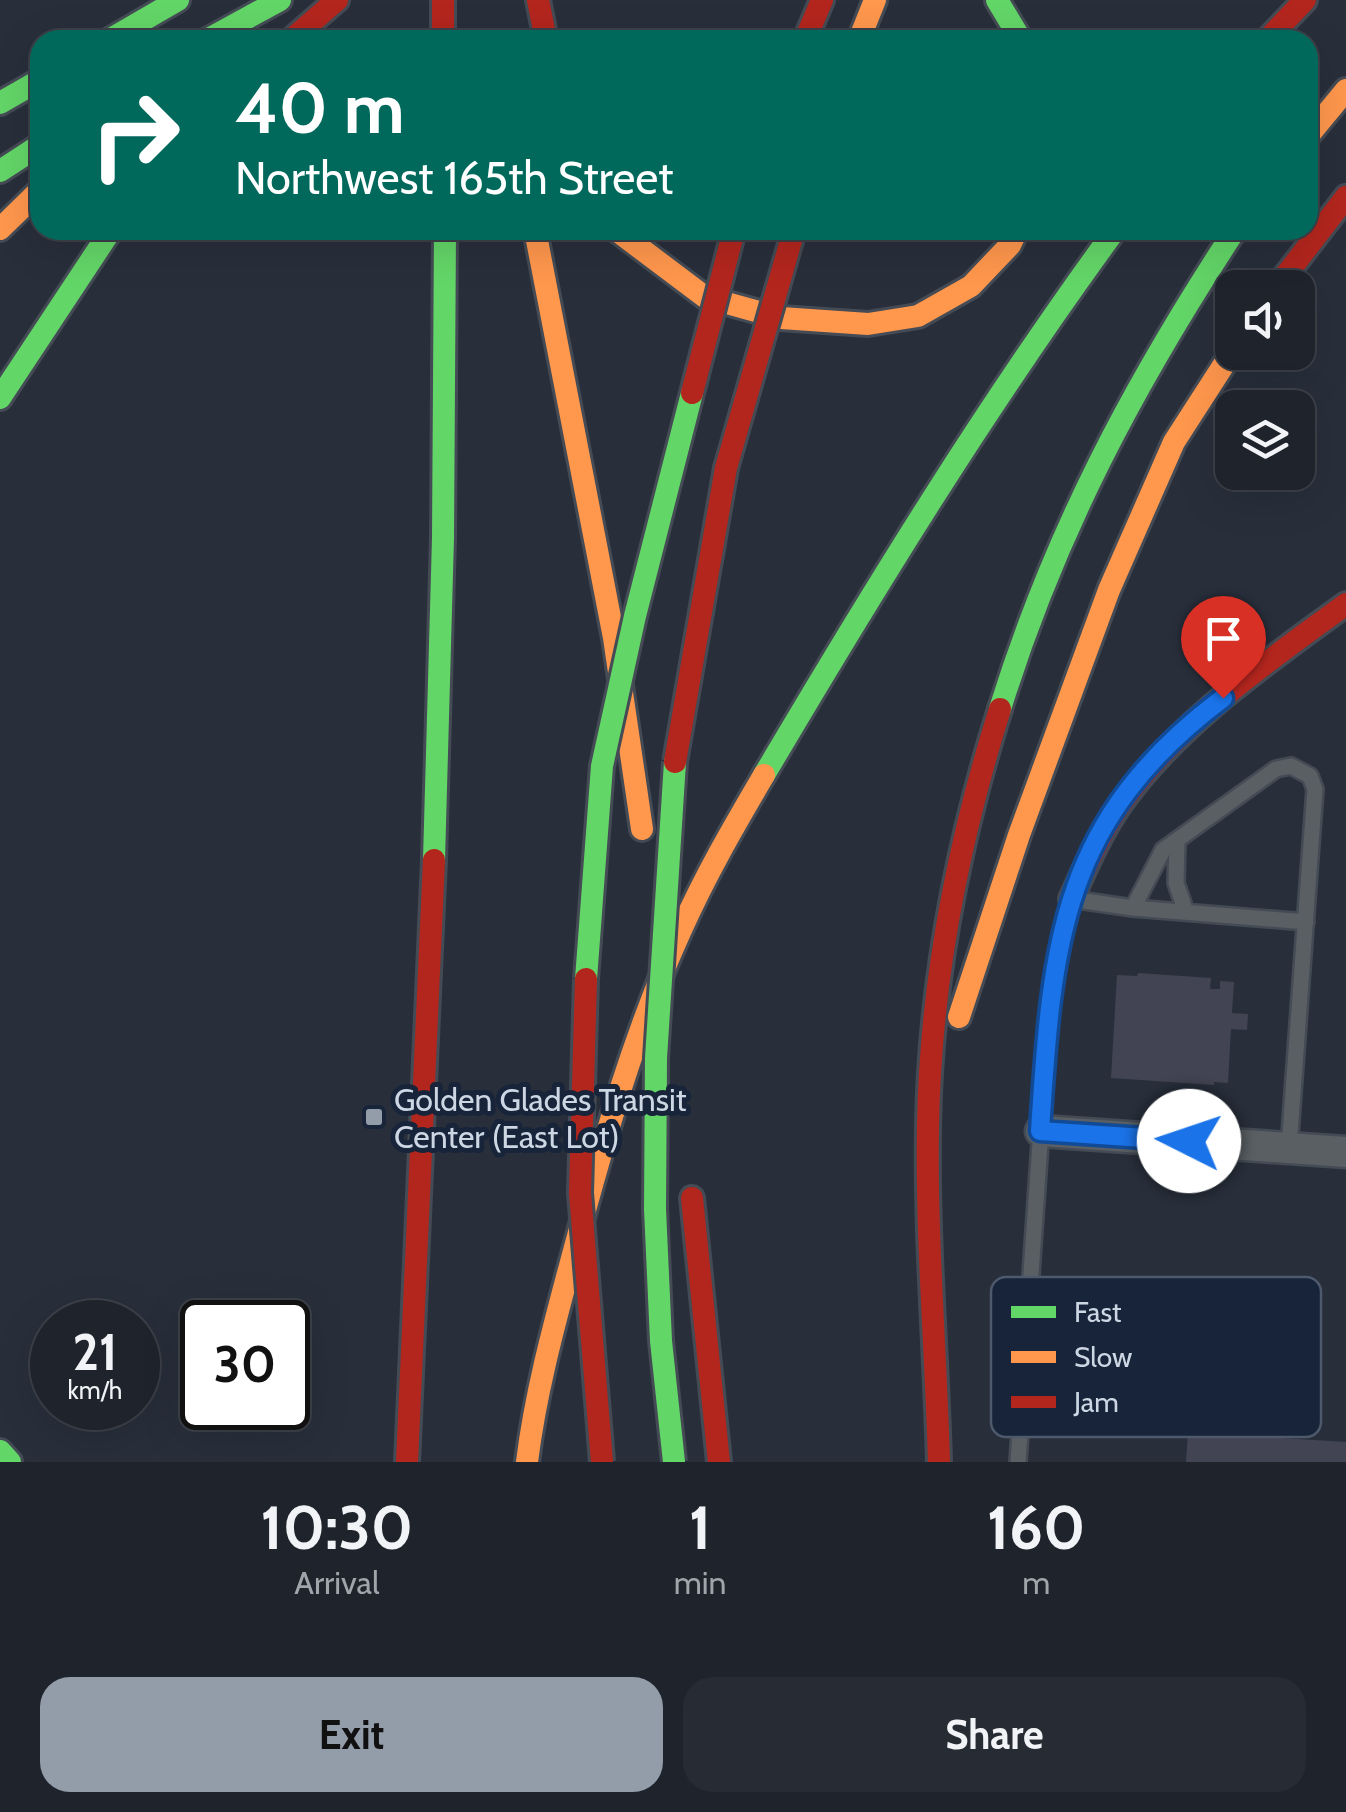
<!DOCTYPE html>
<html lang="en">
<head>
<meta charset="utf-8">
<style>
  :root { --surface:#1e232c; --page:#262b34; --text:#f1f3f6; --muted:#a1a4a9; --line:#3c4048; --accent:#939ca9 }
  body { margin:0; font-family:Cabin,sans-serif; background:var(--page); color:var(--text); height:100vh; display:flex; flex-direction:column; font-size:38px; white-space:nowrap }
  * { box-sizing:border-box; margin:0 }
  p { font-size:32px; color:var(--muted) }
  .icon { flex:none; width:55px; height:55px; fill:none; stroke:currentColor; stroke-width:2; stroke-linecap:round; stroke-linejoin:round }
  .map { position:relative; height:1462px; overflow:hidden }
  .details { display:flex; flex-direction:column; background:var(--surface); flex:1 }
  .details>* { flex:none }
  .banner { position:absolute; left:30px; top:30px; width:1288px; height:210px; border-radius:30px; box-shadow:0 10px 40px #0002,0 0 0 2px var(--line); background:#00695c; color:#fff; overflow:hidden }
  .tools { position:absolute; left:1215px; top:270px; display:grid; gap:20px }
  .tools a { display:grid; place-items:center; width:100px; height:100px; border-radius:20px; background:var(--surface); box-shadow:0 10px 40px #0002,0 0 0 2px var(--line); font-size:50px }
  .speed { position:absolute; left:30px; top:1300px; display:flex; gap:20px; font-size:50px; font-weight:700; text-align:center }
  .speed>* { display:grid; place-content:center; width:130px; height:130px; border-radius:50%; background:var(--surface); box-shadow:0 10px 40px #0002,0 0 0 2px var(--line); line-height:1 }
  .speed small { font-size:25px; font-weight:400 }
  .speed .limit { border:5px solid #111; border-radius:15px; background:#fff; color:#111 }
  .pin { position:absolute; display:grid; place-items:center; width:85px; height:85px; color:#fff; margin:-102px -42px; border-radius:50% 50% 50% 0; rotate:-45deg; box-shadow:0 0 10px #0007 }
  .pin .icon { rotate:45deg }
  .me { position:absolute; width:110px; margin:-55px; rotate:274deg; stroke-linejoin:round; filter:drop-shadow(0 0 8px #0008) }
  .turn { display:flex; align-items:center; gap:35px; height:210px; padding:0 40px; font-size:45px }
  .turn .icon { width:130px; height:130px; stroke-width:2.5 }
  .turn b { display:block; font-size:70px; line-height:85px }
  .eta { display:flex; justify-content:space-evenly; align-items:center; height:170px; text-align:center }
  .eta b { font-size:60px; font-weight:700; line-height:70px }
  .action { display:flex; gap:20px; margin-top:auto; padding:20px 40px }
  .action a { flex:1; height:115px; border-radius:30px; background:var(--accent); color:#111; font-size:40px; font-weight:700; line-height:115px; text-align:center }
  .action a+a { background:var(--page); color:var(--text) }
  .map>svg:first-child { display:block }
</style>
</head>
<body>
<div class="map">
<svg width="1346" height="1462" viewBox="0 0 1346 1462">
  <rect width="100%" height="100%" fill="#282f3b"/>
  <path fill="#424453" d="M 1138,973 L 1211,978 L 1210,989 L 1220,989 L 1220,981 L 1234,982 L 1232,1013 L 1248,1014 L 1247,1030 L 1231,1029 L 1228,1083 L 1214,1082 L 1214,1085 L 1111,1078 L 1117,975 L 1137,976 Z
    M 1188,1432 L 1346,1442 L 1346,1462 L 1186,1462 Z"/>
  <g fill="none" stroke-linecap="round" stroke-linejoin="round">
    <g stroke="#444b54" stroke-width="20">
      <path id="lane" d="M 1177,842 L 1176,883 L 1186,912
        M 1133,908 L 1163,850 L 1276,769 L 1291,766 L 1310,776 L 1315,789 L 1289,1148
        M 1018,1462 L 1050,999 L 1056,955 L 1071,899 L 1133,908 L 1306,922"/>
    </g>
    <g stroke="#444b54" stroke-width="35">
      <path id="street" d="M 1041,1131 L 1346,1152"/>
    </g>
    <g stroke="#444b54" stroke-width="28">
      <path id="fast" d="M 997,0 L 1021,40
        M 109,40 L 178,0
        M 207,40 L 280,0
        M 0,103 L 40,80
        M 0,171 L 40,145
        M 0,398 L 111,230
        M 1000,709 C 1055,532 1134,384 1235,230
        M 764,775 C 874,589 987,405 1115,230
        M 434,860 L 443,538 L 445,230
        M 0,1451 L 10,1462"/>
    </g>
    <g stroke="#444b54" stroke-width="28">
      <path id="slow" d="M 859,40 L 875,0
        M 1308,136 L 1346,90
        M 0,229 L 40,190
        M 535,230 L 614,638 L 642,829
        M 616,230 L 705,297 L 781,318 L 868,324 L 918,316 L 971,286 L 1010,245 L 1017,230
        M 959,1017 L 1019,835 L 1109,590 L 1174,442 L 1232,352
        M 527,1462 C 536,1389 556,1318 575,1247 C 604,1139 635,1031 681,930 C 705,876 734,826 764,775"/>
    </g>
    <g stroke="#444b54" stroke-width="28">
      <path id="jam" d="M 443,0 L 443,40
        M 538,0 L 546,40
        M 291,40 L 337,0
        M 805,40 L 822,0
        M 1267,40 L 1305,0
        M 1276,288 L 1346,197
        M 1071,899 C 1086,866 1100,833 1121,803 C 1180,721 1266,663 1346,604
        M 692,1198 L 719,1462
        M 407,1462 L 434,860
        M 939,1462 C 936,1352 926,1237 928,1127 C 930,986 958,843 1000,709"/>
    </g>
    <use href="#lane" stroke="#595f63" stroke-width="15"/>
    <use href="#street" stroke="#595f63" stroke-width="30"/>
    <use href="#fast" stroke="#63d668" stroke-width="22"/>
    <use href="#slow" stroke="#ff974d" stroke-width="22"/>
    <use href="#jam" stroke="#b3261e" stroke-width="22"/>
    <g stroke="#444b54" stroke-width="28" stroke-linecap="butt">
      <path id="fast-bridge" d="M 586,979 L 602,766 L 635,616 L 692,393
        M 674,1462 L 661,1341 L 655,1209 L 656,1058 L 675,762"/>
    </g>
    <g stroke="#444b54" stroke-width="28" stroke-linecap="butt">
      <path id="jam-bridge" d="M 692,393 L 734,230
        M 675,762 L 726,468 L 794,230
        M 586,979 L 580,1193 L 602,1462"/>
    </g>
    <use href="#fast-bridge" stroke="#63d668" stroke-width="22"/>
    <use href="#jam-bridge" stroke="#b3261e" stroke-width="22"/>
  </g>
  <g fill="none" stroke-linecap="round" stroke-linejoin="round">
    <g stroke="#114b97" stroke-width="25">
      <path id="route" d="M 1189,1141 L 1040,1131 C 1052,942 1061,820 1223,698"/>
    </g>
    <use href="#route" stroke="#1a73e8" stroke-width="18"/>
  </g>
  <rect fill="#939ca9" stroke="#172439" stroke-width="4" x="364" y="1107" width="20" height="20" rx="5"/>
  <g text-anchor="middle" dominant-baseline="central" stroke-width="10" stroke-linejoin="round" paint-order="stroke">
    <g font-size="32" fill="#cdd7e4" stroke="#172439" text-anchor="start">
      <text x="394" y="1099">Golden Glades Transit<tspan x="394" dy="37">Center (East Lot)</tspan></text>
    </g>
  </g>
  <rect x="991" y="1277" width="330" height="160" rx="15" fill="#172439" stroke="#4e5a6c" stroke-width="2.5"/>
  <rect x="1011" y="1306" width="45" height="12" fill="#63d668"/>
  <rect x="1011" y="1351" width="45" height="12" fill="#ff974d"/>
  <rect x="1011" y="1396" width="45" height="12" fill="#b3261e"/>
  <g font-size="28" fill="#cdd7e4">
    <text x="1074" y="1322">Fast</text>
    <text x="1074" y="1367">Slow</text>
    <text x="1074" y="1412">Jam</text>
  </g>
</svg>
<div class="tools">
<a><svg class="icon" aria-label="sound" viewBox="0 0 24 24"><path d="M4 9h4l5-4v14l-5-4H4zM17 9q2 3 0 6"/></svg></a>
<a><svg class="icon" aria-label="layers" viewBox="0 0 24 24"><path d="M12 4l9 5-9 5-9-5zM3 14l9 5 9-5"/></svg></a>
</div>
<div class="speed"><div>21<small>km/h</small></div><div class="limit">30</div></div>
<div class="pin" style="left:1223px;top:698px;background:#d93025"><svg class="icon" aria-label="arrive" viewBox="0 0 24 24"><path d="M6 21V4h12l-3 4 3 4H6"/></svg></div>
<svg class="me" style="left:1189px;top:1141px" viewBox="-20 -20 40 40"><circle r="19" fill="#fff"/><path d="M0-13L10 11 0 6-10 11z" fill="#1a73e8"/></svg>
<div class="banner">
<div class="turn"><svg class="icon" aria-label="right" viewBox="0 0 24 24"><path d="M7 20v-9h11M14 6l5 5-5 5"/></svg><div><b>40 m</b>Northwest 165th Street</div></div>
</div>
</div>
<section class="details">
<div class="eta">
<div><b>10:30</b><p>Arrival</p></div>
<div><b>1</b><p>min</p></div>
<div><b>160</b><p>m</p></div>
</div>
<div class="action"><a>Exit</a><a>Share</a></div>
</section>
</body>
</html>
